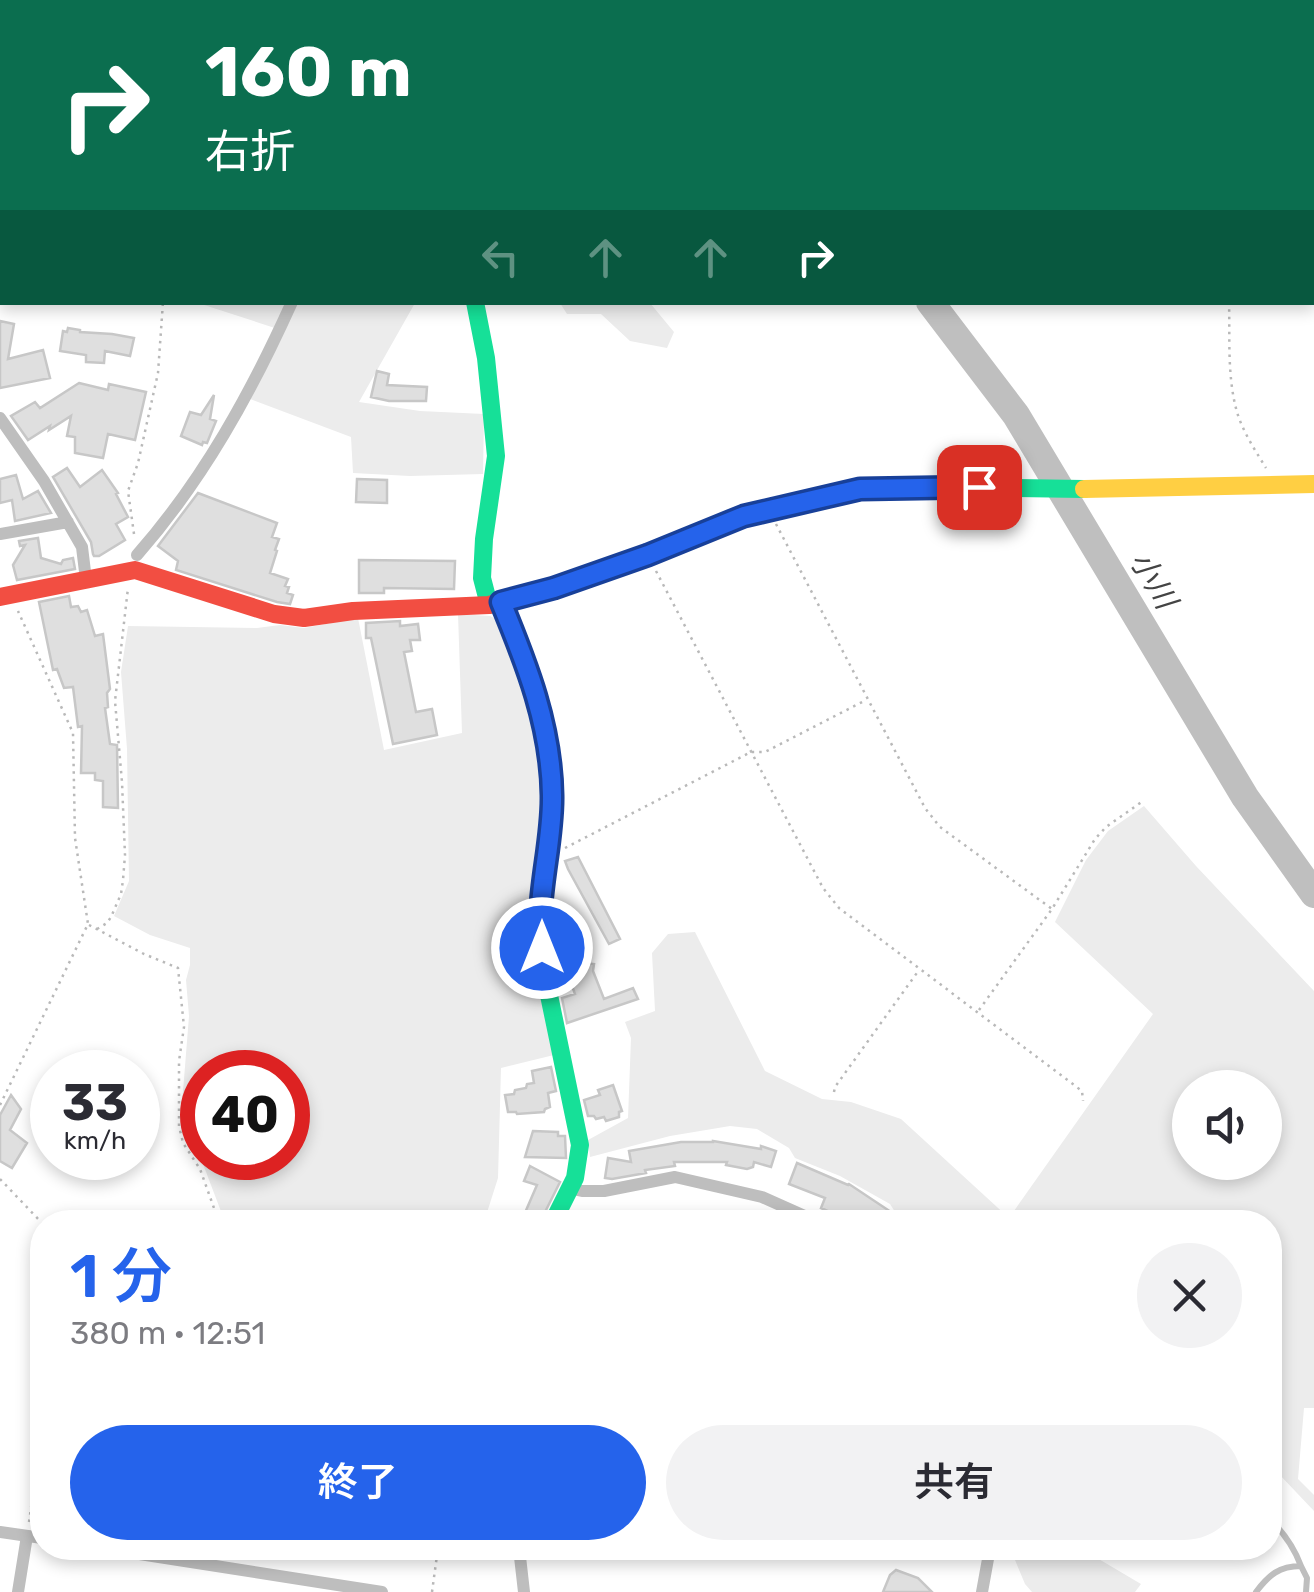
<!DOCTYPE html>
<html lang="ja">
<head>
<meta charset="utf-8">
<style>
  :root { --surface:#fff; --page:#f2f2f3; --text:#2b2b33; --muted:#7c7c81; --accent:#2563eb }
  body { margin:0; font-family:Rubik,"Noto Sans JP",sans-serif; background:var(--page); color:var(--text); height:100vh; display:flex; flex-direction:column; font-size:38px; white-space:nowrap }
  * { box-sizing:border-box; margin:0 }
  p { font-size:32px; color:var(--muted) }
  .icon { flex:none; width:55px; height:55px; fill:none; stroke:currentColor; stroke-width:2; stroke-linecap:round; stroke-linejoin:round }
  .map { position:relative; flex:1; overflow:hidden }
  .panel { position:absolute; left:30px; top:1210px; width:1252px; height:350px; display:flex; flex-direction:column; background:var(--surface); border-radius:40px; box-shadow:0 5px 15px #0003 }
  .panel>* { flex:none }
  .top-card { position:absolute; left:0px; top:0px; width:1315px; height:305px; box-shadow:0 5px 15px #0003; background:#0b6e4f; color:#fff; overflow:hidden }
  .controls { position:absolute; left:1172px; top:1070px; display:grid; gap:20px }
  .controls a { display:grid; place-items:center; width:110px; height:110px; border-radius:50%; background:var(--surface); box-shadow:0 5px 15px #0003; font-size:50px }
  .speed { position:absolute; left:30px; top:1050px; display:flex; gap:20px; font-size:50px; font-weight:700; text-align:center }
  .speed>* { display:grid; place-content:center; width:130px; height:130px; border-radius:50%; background:var(--surface); box-shadow:0 5px 15px #0003; line-height:1 }
  .speed small { font-size:25px; font-weight:400 }
  .speed .limit { border:15px solid #d22; background:#fff; color:#111 }
  .pin { position:absolute; display:grid; place-items:center; width:85px; height:85px; color:#fff; margin:-42px; border-radius:20px; box-shadow:0 5px 15px #0006 }
  .me { position:absolute; width:110px; margin:-55px; rotate:0deg; stroke-linejoin:round; filter:drop-shadow(0 0 8px #0008) }
  .turn { display:flex; align-items:center; gap:35px; height:210px; padding:0 40px; font-size:45px }
  .turn .icon { width:130px; height:130px; stroke-width:2.5 }
  .turn b { display:block; font-size:70px; line-height:85px }
  .lanes { display:flex; align-items:center; height:95px; padding:0 40px; background:#0003; justify-content:center; gap:50px; direction:ltr }
  .lanes .off { opacity:.35 }
  .round { display:grid; place-items:center; flex:none; width:105px; height:105px; border-radius:52px; background:var(--page) }
  .summary { display:flex; align-items:center; justify-content:space-between; height:170px; padding:0 40px }
  h1 { font-size:60px; font-weight:600; line-height:75px; color:var(--accent) }
  .cta { display:flex; gap:20px; margin-top:auto; padding:20px 40px }
  .cta a { flex:1; height:115px; border-radius:60px; background:var(--accent); color:#fff; font-size:40px; font-weight:600; line-height:115px; text-align:center }
  .cta a+a { background:var(--page); color:var(--text) }
  .map>svg:first-child { display:block }
</style>
</head>
<body>
<div class="map">
<svg width="1314" height="1592" viewBox="0 0 1314 1592">
  <rect width="100%" height="100%" fill="#fff"/>
  <path fill="#ececec" fill-rule="evenodd" d="M 198,303 L 415,303 L 359,402 L 420,411 L 484,414 L 483,474 L 410,476 L 353,473 L 351,437 L 245,397 L 281,330 Z
    M 560,303 L 650,303 L 674,332 L 667,348 L 630,341 L 601,314 L 567,314 Z
    M 458,614 L 490,616 L 504,623 L 541,733 L 546,785 L 538,883 L 558,1054 L 501,1068 L 498,1178 L 484,1222 L 225,1222 L 203,1164 L 190,1144 L 185,1132 L 182,1104 L 189,1016 L 186,980 L 190,965 L 190,948 L 150,935 L 114,916 L 129,881 L 127,749 L 121,672 L 128,626 L 257,628 L 280,625 L 304,628 L 358,618 L 384,750 L 462,733 ZM 202,1072 L 288,1072 L 288,1158 L 202,1158 Z
    M 1144,806 L 1196,866 L 1314,991 L 1314,1408 L 1304,1408 L 1298,1479 L 1314,1495 L 1314,1511 L 1278,1473 L 1270,1475 L 1270,1222 L 896,1222 L 897,1215 L 890,1204 L 840,1176 L 795,1158 L 789,1148 L 757,1129 L 730,1126 L 670,1136 L 590,1157 L 588,1140 L 628,1118 L 631,1038 L 625,1022 L 655,1011 L 652,953 L 668,934 L 695,932 L 765,1071 L 822,1099 L 851,1102 L 901,1119 L 1009,1218 L 1153,1014 L 1055,922 L 1086,860 L 1108,831 ZM 1190,1088 L 1265,1088 L 1265,1162 L 1190,1162 Z
    M 1010,1548 L 1100,1548 L 1097,1558 L 1141,1584 L 1135,1592 L 1032,1592 L 1025,1584 Z"/>
  <g fill="none" stroke-linecap="round" stroke-linejoin="round">
    <path stroke="#bfbfbf" stroke-width="28" d="M 677,0 L 679,2
      M 930,302 L 1016,415 L 1245,797 L 1314,894"/>
  </g>
  <path fill="#dfdfdf" stroke="#c7c7c7" stroke-width="2.5" d="M 0,321 L 14,324 L 8,359 L 43,350 L 50,378 L 0,388 Z
    M 68,328 L 80,330 L 80,332 L 112,334 L 134,338 L 130,356 L 105,351 L 104,363 L 86,362 L 86,355 L 60,351 L 63,331 L 67,332 Z
    M 377,371 L 389,374 L 387,385 L 427,387 L 426,401 L 389,401 L 371,397 Z
    M 79,383 L 108,390 L 109,384 L 146,392 L 135,440 L 108,434 L 103,458 L 75,453 L 75,437 L 67,436 L 71,416 L 49,430 L 50,426 L 28,440 L 11,416 L 35,402 L 40,408 Z
    M 214,395 L 210,419 L 216,421 L 207,443 L 203,442 L 202,445 L 181,436 L 190,412 L 201,415 Z
    M 67,468 L 80,487 L 102,470 L 118,493 L 116,494 L 128,517 L 116,524 L 125,540 L 99,556 L 94,556 L 93,554 L 91,542 L 53,477 Z
    M 16,475 L 23,499 L 38,491 L 51,513 L 15,521 L 12,500 L 0,503 L 0,479 Z
    M 357,479 L 387,480 L 387,503 L 356,502 Z
    M 198,493 L 277,523 L 272,537 L 279,539 L 275,550 L 277,551 L 270,573 L 288,579 L 285,586 L 289,587 L 287,593 L 293,595 L 290,604 L 277,602 L 176,570 L 178,561 L 158,546 Z
    M 38,538 L 41,558 L 61,564 L 63,560 L 73,558 L 75,569 L 17,580 L 13,565 L 25,545 L 20,546 L 19,541 Z
    M 359,560 L 455,561 L 454,589 L 384,588 L 384,593 L 359,593 Z
    M 69,596 L 71,607 L 78,606 L 81,612 L 87,610 L 95,636 L 103,634 L 110,689 L 107,693 L 108,707 L 105,708 L 110,744 L 117,745 L 118,808 L 103,807 L 103,781 L 95,780 L 95,773 L 81,773 L 82,726 L 78,727 L 73,687 L 64,688 L 57,669 L 53,670 L 39,602 Z
    M 400,621 L 400,626 L 418,624 L 420,640 L 410,640 L 412,651 L 404,652 L 416,712 L 432,709 L 437,735 L 393,744 L 371,638 L 366,638 L 366,623 Z
    M 578,857 L 620,939 L 609,944 L 568,869 L 565,861 Z
    M 563,961 L 594,964 L 593,971 L 604,999 L 633,988 L 638,999 L 567,1023 L 562,998 L 575,994 L 571,983 L 572,970 L 557,974 L 556,963 Z
    M 551,1067 L 556,1091 L 548,1093 L 550,1107 L 545,1109 L 544,1112 L 517,1114 L 516,1112 L 508,1112 L 505,1095 L 514,1094 L 515,1090 L 526,1088 L 527,1084 L 534,1083 L 532,1071 Z
    M 613,1085 L 622,1111 L 619,1112 L 619,1117 L 606,1121 L 604,1117 L 596,1119 L 594,1116 L 588,1116 L 584,1100 L 600,1095 L 598,1090 Z
    M 11,1095 L 21,1109 L 10,1130 L 27,1143 L 12,1168 L 0,1161 L 0,1115 Z
    M 533,1131 L 558,1132 L 558,1136 L 565,1136 L 566,1158 L 525,1157 Z
    M 713,1141 L 761,1149 L 761,1146 L 776,1151 L 771,1167 L 754,1162 L 753,1167 L 747,1169 L 726,1165 L 727,1162 L 674,1162 L 675,1166 L 645,1170 L 646,1173 L 612,1179 L 605,1178 L 608,1158 L 631,1162 L 629,1151 L 681,1142 L 713,1142 Z
    M 797,1163 L 848,1185 L 849,1184 L 894,1214 L 888,1222 L 851,1222 L 821,1208 L 825,1198 L 789,1184 Z
    M 530,1166 L 560,1182 L 541,1220 L 537,1222 L 521,1222 L 537,1185 L 524,1181 Z
    M 896,1570 L 918,1578 L 932,1592 L 883,1592 L 890,1575 Z"/>
  <g fill="none" stroke-linecap="round" stroke-linejoin="round">
    <path stroke="#b9b9b9" stroke-width="2.5" stroke-dasharray="2.5 5" stroke-linecap="butt" d="M 1221,0 L 1221,2
      M 21,2 L 21,0
      M 209,2 L 209,0
      M 0,80 L 2,80
      M 0,144 L 2,127
      M 1229,302 C 1230,338 1227,377 1237,412 C 1243,432 1255,450 1266,468
      M 776,524 L 925,808 L 940,827 L 1052,909
      M 134,534 L 128,491 L 138,463 L 158,373 L 163,302
      M 656,571 L 823,888 L 839,908 L 1082,1091 L 1083,1101
      M 565,848 L 751,752 L 765,752 L 866,700
      M 89,925 L 144,954 L 178,968 L 184,1027 L 179,1061 L 179,1126 L 183,1143 L 200,1169 L 219,1222
      M 97,929 L 107,923 L 111,917 L 121,894 L 123,880 L 125,855 L 122,782 L 115,701 L 128,588
      M 979,1010 L 1052,909 L 1095,839 L 1106,827 L 1143,801
      M 834,1092 L 835,1087 L 919,970
      M 0,1105 L 88,924 L 75,838 L 73,733 L 18,611
      M 0,1179 L 42,1223
      M 29,1522 L 42,1429
      M 432,1592 L 438,1548"/>
    <path stroke="#bebebe" stroke-width="6" d="M 1270,1519 C 1284,1533 1294,1547 1301,1566
      M 1256,1592 C 1269,1575 1279,1566 1301,1566 L 1307,1578 L 1306,1592"/>
    <path stroke="#bebebe" stroke-width="12" d="M 441,0 L 441,2
      M 973,0 L 973,2
      M 1037,0 L 1037,2
      M 394,2 L 395,0
      M 0,418 L 44,481 L 82,547 L 86,580
      M 0,534 L 68,522
      M 137,555 C 203,480 251,393 292,302
      M 573,1189 L 582,1191 L 604,1191 L 675,1177 L 762,1197 L 818,1222
      M 0,1532 L 42,1538
      M 101,1548 L 382,1592
      M 519,1548 L 524,1592
      M 18,1592 L 27,1536
      M 982,1592 L 990,1548"/>
    <path stroke="#16e098" stroke-width="18" d="M 475,302 L 486,358 L 496,456 L 484,539 L 482,578 L 489,605
      M 538,592 L 647,555 L 744,516 L 861,489 L 950,487 L 1084,489
      M 501,602 L 530,675 L 542,712 L 550,753 L 552,798 L 539,925 L 544,971 L 580,1145 L 575,1178 L 553,1222"/>
    <path stroke="#ffcf43" stroke-width="18" d="M 1084,489 L 1314,484"/>
    <path stroke="#f24e42" stroke-width="18" d="M 0,597 L 135,570 L 274,614 L 304,618 L 353,611 L 489,605 L 538,592"/>
  </g>
  <g fill="none" stroke-linecap="round" stroke-linejoin="round">
    <g stroke="#184099" stroke-width="25">
      <path id="route" d="M 542,948 C 535,897 553,846 552,795 C 551,726 527,665 501,602 L 554,588 L 648,555 L 744,516 L 860,489 L 979,487"/>
    </g>
    <use href="#route" stroke="#2563eb" stroke-width="18"/>
  </g>
  <g text-anchor="middle" dominant-baseline="central" stroke-width="8" stroke-linejoin="round" paint-order="stroke">
    <g font-size="30" font-style="italic" fill="#444" stroke="#fff">
      <text transform="translate(1153 580) rotate(59)">小川</text>
    </g>
  </g>
</svg>
<div class="controls">
<a><svg class="icon" aria-label="sound" viewBox="0 0 24 24"><path d="M4 9h4l5-4v14l-5-4H4zM17 9q2 3 0 6"/></svg></a>
</div>
<div class="speed"><div>33<small>km/h</small></div><div class="limit">40</div></div>
<div class="pin" style="left:979px;top:487px;background:#d93025"><svg class="icon" aria-label="arrive" viewBox="0 0 24 24"><path d="M6 21V4h12l-3 4 3 4H6"/></svg></div>
<svg class="me" style="left:542px;top:948px" viewBox="-20 -20 40 40"><circle r="17" fill="#2563eb" stroke="#fff" stroke-width="3"/><path d="M0-11L8 9 0 5-8 9z" fill="#fff"/></svg>
<div class="top-card">
<div class="turn"><svg class="icon" aria-label="right" viewBox="0 0 24 24"><path d="M7 20v-9h11M14 6l5 5-5 5"/></svg><div><b>160 m</b>右折</div></div>
<div class="lanes"><svg class="icon off" aria-label="left" viewBox="0 0 24 24"><path d="M17 20v-9H6M10 6l-5 5 5 5"/></svg><svg class="icon off" aria-label="ahead" viewBox="0 0 24 24"><path d="M12 20V5M6 11l6-6 6 6"/></svg><svg class="icon off" aria-label="ahead" viewBox="0 0 24 24"><path d="M12 20V5M6 11l6-6 6 6"/></svg><svg class="icon" aria-label="right" viewBox="0 0 24 24"><path d="M7 20v-9h11M14 6l5 5-5 5"/></svg></div>
</div>
<section class="panel">
<div class="summary"><div><h1>1 分</h1><p>380 m · 12:51</p></div><a class="round"><svg class="icon" aria-label="close" viewBox="0 0 24 24"><path d="M6 6l12 12M18 6L6 18"/></svg></a></div>
<div class="cta"><a>終了</a><a>共有</a></div>
</section>
</div>
</body>
</html>
